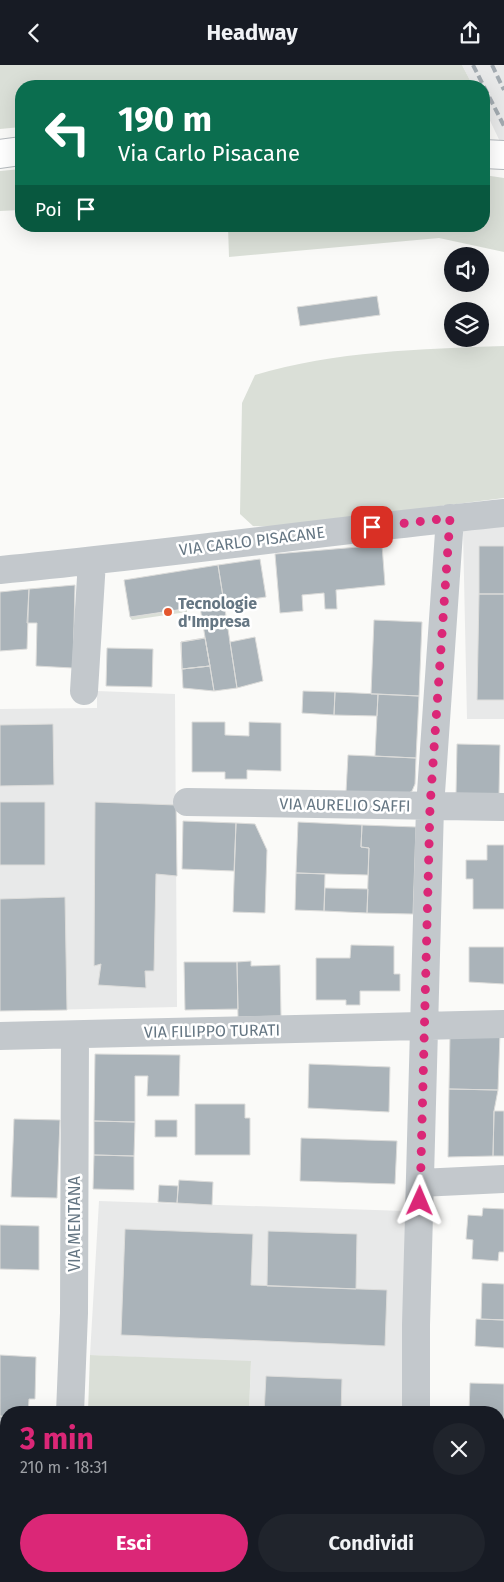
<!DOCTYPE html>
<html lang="it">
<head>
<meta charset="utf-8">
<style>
  :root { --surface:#171b24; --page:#20242c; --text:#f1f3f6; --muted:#9ea1a6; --accent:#db2777 }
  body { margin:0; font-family:"Fira Sans",sans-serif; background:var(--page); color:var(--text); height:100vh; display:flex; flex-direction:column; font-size:19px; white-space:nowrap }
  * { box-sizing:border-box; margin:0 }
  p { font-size:16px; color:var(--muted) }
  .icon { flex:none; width:28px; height:28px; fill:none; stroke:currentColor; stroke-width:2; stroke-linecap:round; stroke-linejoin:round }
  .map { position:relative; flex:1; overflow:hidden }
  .drawer { position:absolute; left:0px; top:1341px; width:505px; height:176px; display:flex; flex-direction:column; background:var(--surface); border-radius:20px 20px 0 0; box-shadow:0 5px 20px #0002 }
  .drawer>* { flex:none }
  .banner { position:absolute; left:15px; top:15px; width:475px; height:152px; border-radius:20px; box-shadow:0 5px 20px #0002; background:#0b6e4f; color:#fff; overflow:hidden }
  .tools { position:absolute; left:444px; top:182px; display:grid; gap:10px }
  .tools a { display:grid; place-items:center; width:45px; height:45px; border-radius:50%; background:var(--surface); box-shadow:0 5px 20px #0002; font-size:25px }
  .pin { position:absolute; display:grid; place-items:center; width:42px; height:42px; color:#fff; margin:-21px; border-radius:10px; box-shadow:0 2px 8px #0006 }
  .me { position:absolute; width:55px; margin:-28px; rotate:1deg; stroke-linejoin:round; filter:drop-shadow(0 0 4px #0008) }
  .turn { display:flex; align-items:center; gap:18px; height:105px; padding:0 20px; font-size:22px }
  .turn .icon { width:65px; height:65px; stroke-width:2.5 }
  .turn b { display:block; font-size:35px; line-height:42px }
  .then { display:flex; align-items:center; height:48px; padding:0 20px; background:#0003; gap:10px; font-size:19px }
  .round { display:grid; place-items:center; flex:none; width:52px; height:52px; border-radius:26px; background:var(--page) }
  .overview { display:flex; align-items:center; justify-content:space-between; height:85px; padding:0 20px }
  h1 { font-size:30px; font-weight:700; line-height:38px; color:var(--accent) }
  .cta { display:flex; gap:10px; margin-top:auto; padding:10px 20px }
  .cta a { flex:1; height:58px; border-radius:30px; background:var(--accent); color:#fff; font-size:20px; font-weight:700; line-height:58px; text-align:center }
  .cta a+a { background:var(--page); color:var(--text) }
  header { display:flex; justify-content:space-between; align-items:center; height:65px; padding:0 20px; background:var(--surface); font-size:22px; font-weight:700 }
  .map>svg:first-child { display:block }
</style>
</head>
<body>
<header><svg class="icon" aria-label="back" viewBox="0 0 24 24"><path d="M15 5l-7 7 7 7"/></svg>Headway<svg class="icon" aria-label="share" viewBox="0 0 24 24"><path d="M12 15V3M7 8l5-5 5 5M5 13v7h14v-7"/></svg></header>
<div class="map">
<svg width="504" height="1517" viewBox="0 0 504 1517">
  <rect width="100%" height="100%" fill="#fafaf8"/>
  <path fill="#e8e9e9" d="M 462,0 L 504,0 L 504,85 L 484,43 L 484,21 L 473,21 Z
    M 504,460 L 504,654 L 467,654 L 463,466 L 471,463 Z
    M 97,626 L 175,629 L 177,942 L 0,946 L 0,644 L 97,643 Z
    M 99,1136 L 405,1146 L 403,1347 L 249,1347 L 251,1297 L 90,1290 Z"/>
  <path fill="#dadfd7" d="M 0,0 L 462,0 L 473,21 L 21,21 L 21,62 L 0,64 Z
    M 21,104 L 21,145 L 0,146 L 0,106 Z
    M 484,110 L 504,113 L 504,187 L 439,173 L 229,192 L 228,161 L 484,161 Z
    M 504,281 L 504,433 L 274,462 L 253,461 L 240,449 L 242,338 L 255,310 C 335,286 421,284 504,281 Z
    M 187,544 L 187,547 L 132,555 L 130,552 Z
    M 90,1290 L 251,1296 L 249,1347 L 88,1347 Z"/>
  <path fill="#aab3b9" stroke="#dcdcda" d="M 377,231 L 380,250 L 300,261 L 297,242 Z
    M 382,480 L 385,520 L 336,525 L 337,544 L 325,544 L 324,528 L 302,530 L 303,546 L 280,548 L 275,489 Z
    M 479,481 L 504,481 L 504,529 L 479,529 Z
    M 260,494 L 266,532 L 224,538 L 218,500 Z
    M 218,500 L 224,538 L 130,552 L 124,515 Z
    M 75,520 L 73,603 L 36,601 L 37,558 L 27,558 L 29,524 Z
    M 29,524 L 27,584 L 0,586 L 0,527 Z
    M 479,529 L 504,529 L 504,635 L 477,635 Z
    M 224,538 L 237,623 L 214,626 L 200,542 Z
    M 374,555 L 422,557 L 419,631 L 371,629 Z
    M 255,572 L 263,616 L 237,623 L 230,577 Z
    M 205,573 L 210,601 L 182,604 L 181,577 Z
    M 205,573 L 210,601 L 182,604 L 181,577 Z
    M 107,583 L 153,584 L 152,622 L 106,621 Z
    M 210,601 L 214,626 L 183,623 L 182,604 Z
    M 303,626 L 335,627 L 334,650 L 302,648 Z
    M 335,627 L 378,629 L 377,651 L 334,650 Z
    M 378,629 L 419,631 L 416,693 L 375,691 Z
    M 192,657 L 225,657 L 225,670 L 249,671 L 249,657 L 281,658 L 281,706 L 247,705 L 247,714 L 225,714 L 225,707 L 192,707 Z
    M 53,659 L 54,720 L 0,721 L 0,660 Z
    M 457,679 L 500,680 L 499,729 L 456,729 Z
    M 348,690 L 416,693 L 415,719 L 412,726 L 409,728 L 346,727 Z
    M 0,737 L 45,737 L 45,800 L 0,800 Z
    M 95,737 L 176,740 L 177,811 L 156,809 L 154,906 L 145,906 L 146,923 L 98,920 L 101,899 L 94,901 Z
    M 183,756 L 236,758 L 234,806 L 182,804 Z
    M 298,757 L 362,760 L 361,782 L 369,783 L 368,810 L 296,808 Z
    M 236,758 L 255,759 L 267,785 L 265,848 L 233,847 Z
    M 362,760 L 416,762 L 413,849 L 367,848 L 369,783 L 361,782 Z
    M 487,780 L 504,780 L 504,844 L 473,844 L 473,814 L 466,814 L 466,795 L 487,795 Z
    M 296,808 L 325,809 L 324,846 L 295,845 Z
    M 325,823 L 368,824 L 367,848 L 324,846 Z
    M 65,832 L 67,945 L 0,946 L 0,834 Z
    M 351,880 L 394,881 L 394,909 L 400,909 L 400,926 L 360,926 L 360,940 L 346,940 L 346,935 L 316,935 L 316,893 L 350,893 Z
    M 469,882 L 504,882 L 504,919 L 469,917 Z
    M 251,896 L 251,901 L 280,900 L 281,951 L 238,952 L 237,897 Z
    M 184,897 L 237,897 L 238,944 L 185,945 Z
    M 500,969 L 498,1025 L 449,1024 L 450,970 Z
    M 95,989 L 180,990 L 179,1031 L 147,1031 L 148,1011 L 135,1011 L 135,1057 L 94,1056 Z
    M 309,999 L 390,1002 L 389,1047 L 308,1043 Z
    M 449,1024 L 498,1025 L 494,1046 L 493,1091 L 448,1092 Z
    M 195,1039 L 245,1039 L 245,1053 L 250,1053 L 250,1090 L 195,1090 Z
    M 494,1046 L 504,1046 L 504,1091 L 493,1091 Z
    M 14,1054 L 60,1055 L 57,1133 L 11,1132 Z
    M 155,1055 L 177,1055 L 177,1072 L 155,1072 Z
    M 94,1056 L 135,1057 L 134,1091 L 94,1090 Z
    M 301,1073 L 397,1076 L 395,1119 L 300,1116 Z
    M 94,1090 L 134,1091 L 134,1125 L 93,1124 Z
    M 179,1115 L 213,1117 L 212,1140 L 177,1138 Z
    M 159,1120 L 178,1121 L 177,1138 L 158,1137 Z
    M 483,1143 L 504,1144 L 504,1187 L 499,1187 L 498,1196 L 472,1194 L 473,1175 L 466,1174 L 468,1150 L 482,1151 Z
    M 0,1160 L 39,1161 L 39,1205 L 0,1204 Z
    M 125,1164 L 253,1169 L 251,1220 L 387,1225 L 385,1281 L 121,1270 Z
    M 268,1166 L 357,1169 L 356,1224 L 267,1221 Z
    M 482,1218 L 504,1219 L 504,1255 L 481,1254 Z
    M 476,1254 L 504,1255 L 504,1283 L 475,1281 Z
    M 0,1290 L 36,1292 L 35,1334 L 29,1334 L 28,1348 L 6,1348 L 6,1352 L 0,1351 Z
    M 266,1311 L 342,1314 L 341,1348 L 264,1348 Z
    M 470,1318 L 504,1319 L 504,1385 L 499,1385 L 499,1348 L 469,1348 Z
    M 0,1351 L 6,1352 L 6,1415 L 2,1415 L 3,1396 L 0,1396 Z
    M 499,1493 L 504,1494 L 504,1517 L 482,1517 L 482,1511 L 499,1511 Z
    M 203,1511 L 385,1511 L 383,1517 L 221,1517 Z
    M 442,1511 L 482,1511 L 482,1517 L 441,1517 Z"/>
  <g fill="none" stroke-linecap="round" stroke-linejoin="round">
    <g stroke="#b5babe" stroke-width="30">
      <path id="major" d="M 0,89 L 21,86
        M 484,89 L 504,90"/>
    </g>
    <path stroke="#c3c8cc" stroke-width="28" d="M 0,505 C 168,489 336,465 504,448
      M 84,626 L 92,496
      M 187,737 L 504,742
      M 0,971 L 504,959
      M 420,1118 L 504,1114
      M 70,1348 L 74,1248 L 75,970
      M 416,1348 L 416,1260 L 430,742 L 450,453
      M 0,1503 L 6,1505
      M 26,1511 L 42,1517
      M 63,1517 L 63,1511
      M 416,1517 L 416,1511"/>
    <use href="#major" stroke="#fff" stroke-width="28"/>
    <path stroke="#a2aab0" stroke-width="4" stroke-dasharray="8 4" stroke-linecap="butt" d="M 473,0 L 504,61
      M 492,0 L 504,25"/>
  </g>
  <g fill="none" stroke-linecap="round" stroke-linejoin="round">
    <path stroke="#db2777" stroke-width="9" stroke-dasharray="0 16.2" d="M 372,462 L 450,453 L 430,742 L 420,1136"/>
  </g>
  <circle fill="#e4572e" stroke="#fff" stroke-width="2" cx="168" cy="547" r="5"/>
  <g text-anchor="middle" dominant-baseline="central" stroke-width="5" stroke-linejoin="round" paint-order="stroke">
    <g font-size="16" fill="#657683" stroke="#fff">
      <text transform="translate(252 476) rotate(-7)">VIA CARLO PISACANE</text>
      <text transform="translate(345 740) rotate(1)">VIA AURELIO SAFFI</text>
      <text transform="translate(212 966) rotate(-1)">VIA FILIPPO TURATI</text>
      <text transform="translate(74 1159) rotate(-90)">VIA MENTANA</text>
    </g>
    <g font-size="16" font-weight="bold" fill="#657683" stroke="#fff" text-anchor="start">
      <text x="178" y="538">Tecnologie<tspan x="178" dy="18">d'Impresa</tspan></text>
    </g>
  </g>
</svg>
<div class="tools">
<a><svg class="icon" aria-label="sound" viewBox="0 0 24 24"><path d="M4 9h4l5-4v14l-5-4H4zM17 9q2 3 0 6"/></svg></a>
<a><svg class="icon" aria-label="layers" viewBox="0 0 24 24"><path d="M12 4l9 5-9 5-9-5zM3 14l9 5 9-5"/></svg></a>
</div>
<div class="pin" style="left:372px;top:462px;background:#d93025"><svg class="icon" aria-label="arrive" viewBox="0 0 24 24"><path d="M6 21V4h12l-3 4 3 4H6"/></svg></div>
<svg class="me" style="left:420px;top:1136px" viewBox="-20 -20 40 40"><path d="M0-17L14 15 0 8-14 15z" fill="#db2777" stroke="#fff" stroke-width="4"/></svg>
<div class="banner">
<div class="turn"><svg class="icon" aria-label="left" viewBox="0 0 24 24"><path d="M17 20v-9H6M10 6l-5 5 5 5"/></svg><div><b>190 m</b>Via Carlo Pisacane</div></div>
<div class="then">Poi<svg class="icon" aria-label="arrive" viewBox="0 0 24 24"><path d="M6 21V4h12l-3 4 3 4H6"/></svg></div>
</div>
<section class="drawer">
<div class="overview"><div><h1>3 min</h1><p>210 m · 18:31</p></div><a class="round"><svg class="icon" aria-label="close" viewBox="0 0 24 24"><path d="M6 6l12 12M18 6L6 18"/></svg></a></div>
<div class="cta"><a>Esci</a><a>Condividi</a></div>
</section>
</div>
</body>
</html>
